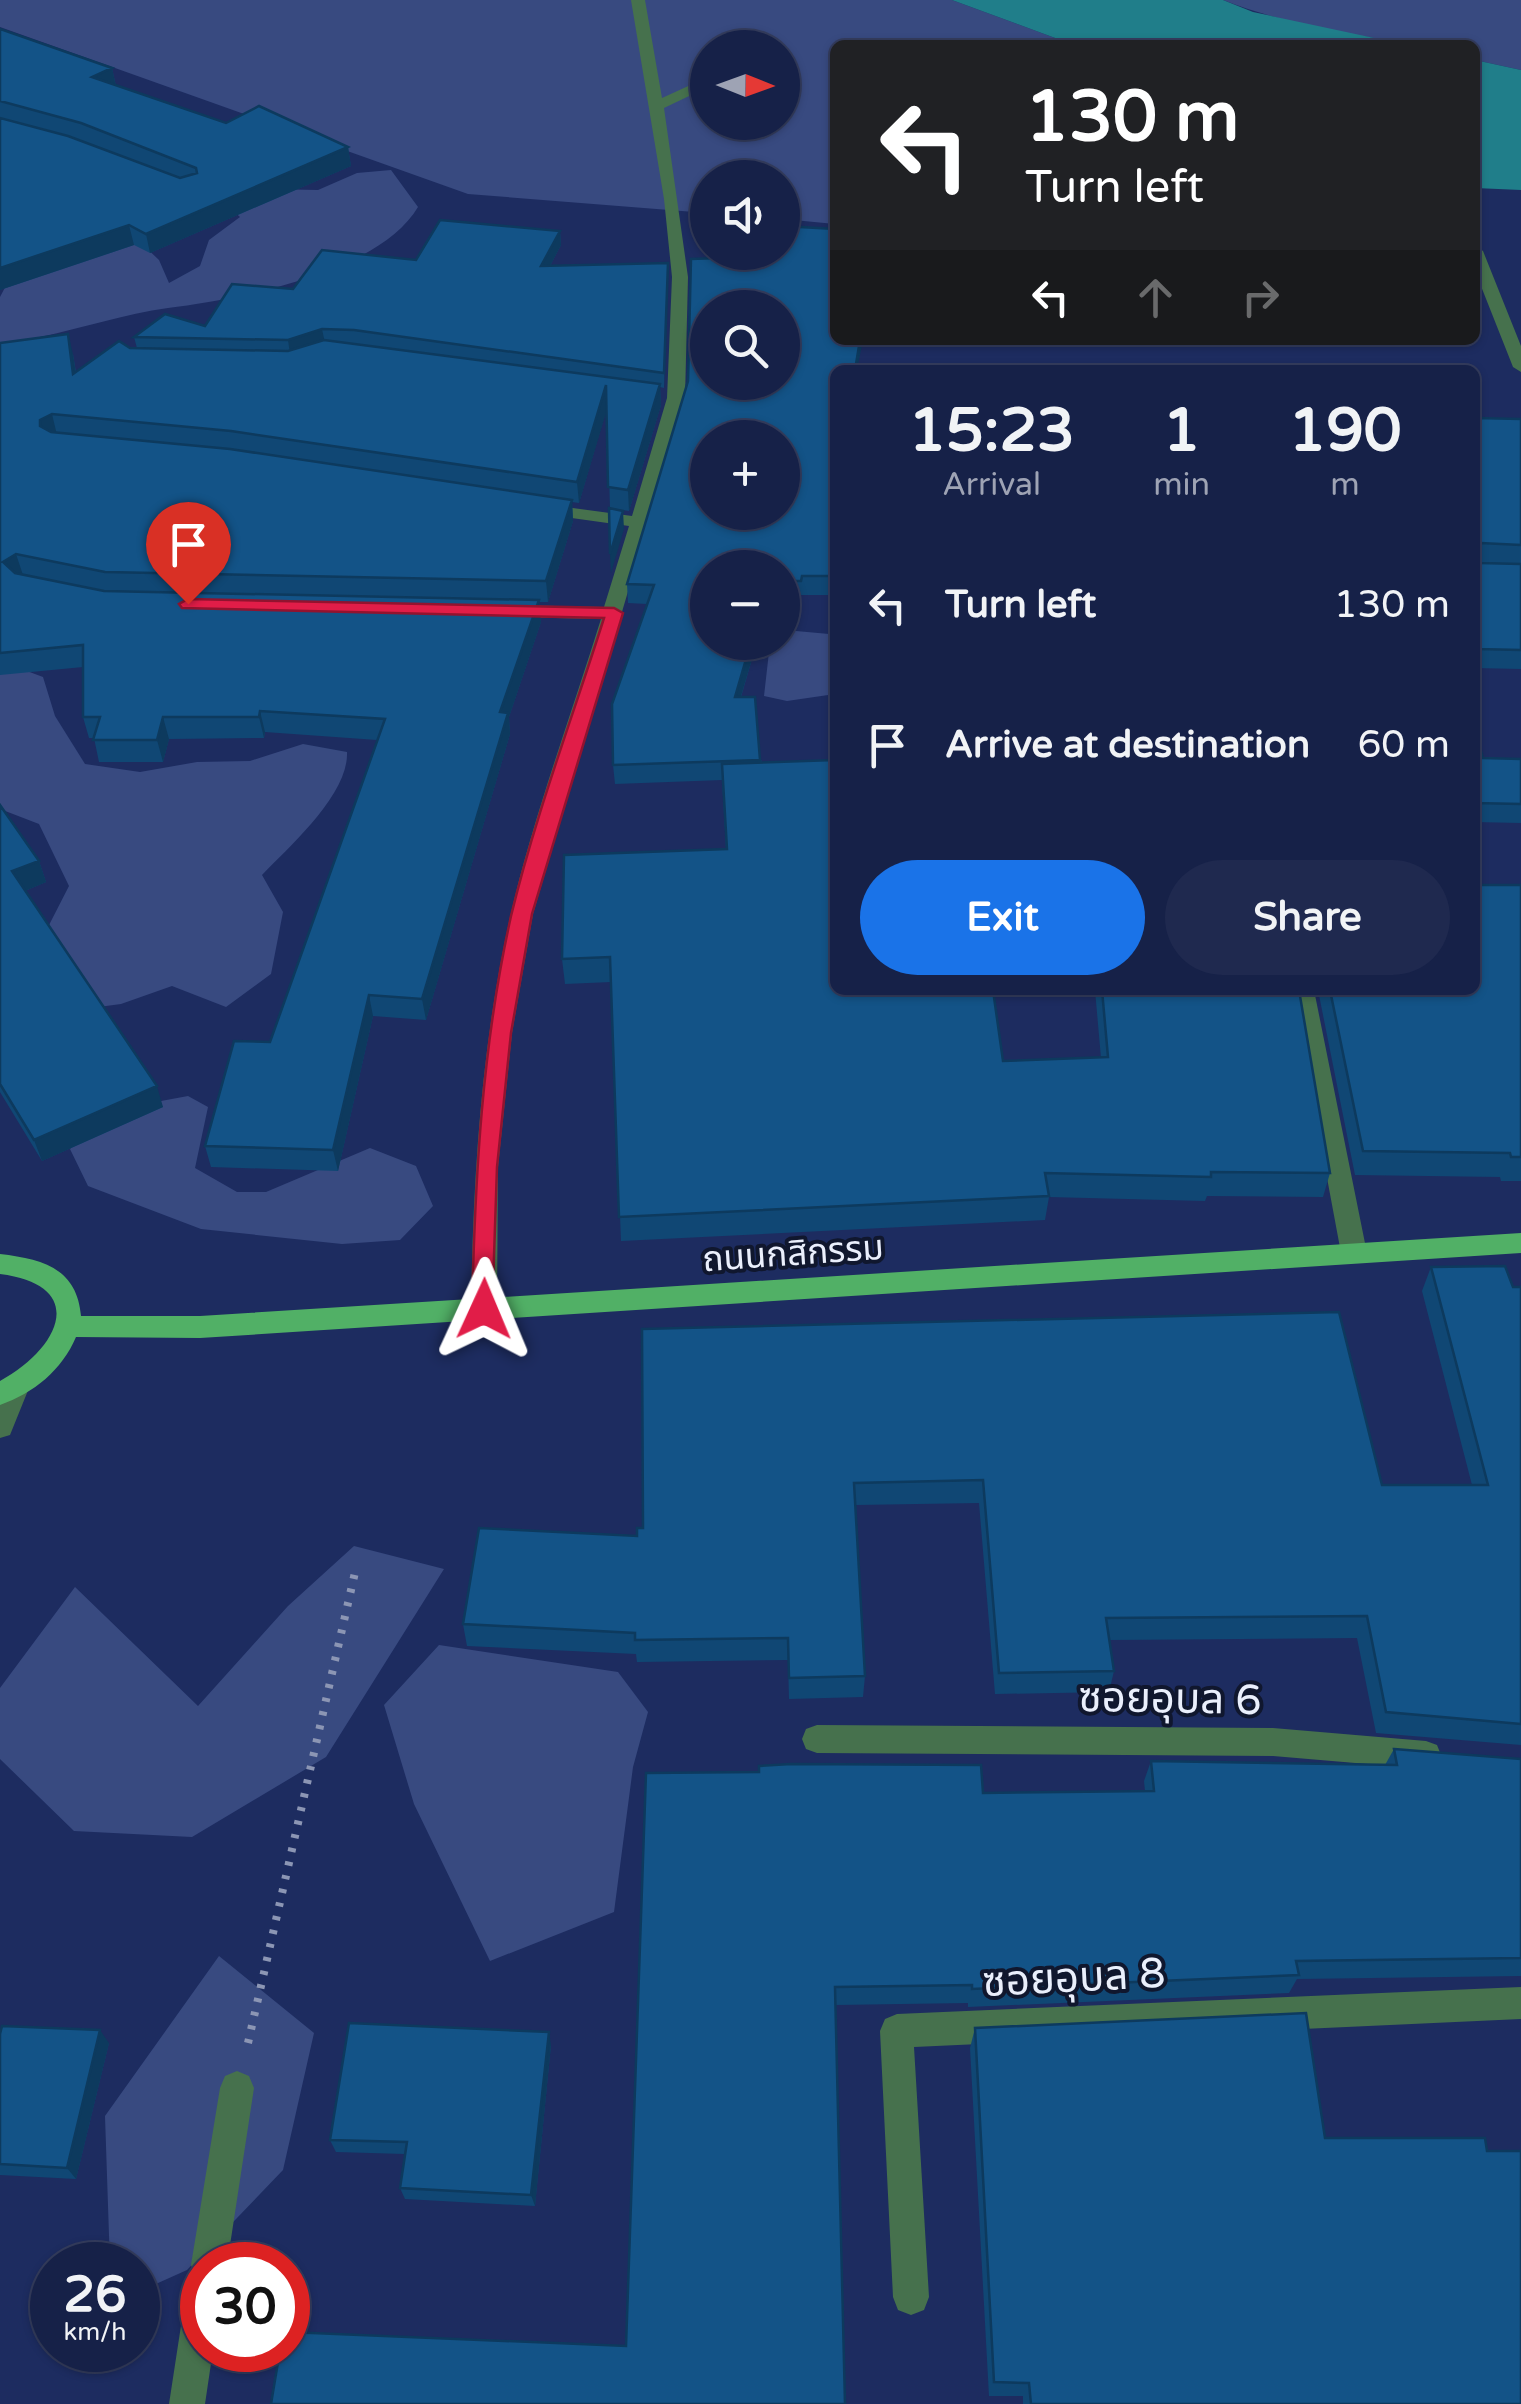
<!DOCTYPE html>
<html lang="en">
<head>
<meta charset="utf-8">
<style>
  :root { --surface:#162148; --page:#1f294f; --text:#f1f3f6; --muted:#9ea3b4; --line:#353e60; --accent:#1a73e8 }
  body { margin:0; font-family:"Varela Round","Noto Sans Thai",sans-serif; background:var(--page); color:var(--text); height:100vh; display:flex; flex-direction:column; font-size:38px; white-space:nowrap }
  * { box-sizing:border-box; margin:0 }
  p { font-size:32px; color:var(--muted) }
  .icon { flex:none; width:55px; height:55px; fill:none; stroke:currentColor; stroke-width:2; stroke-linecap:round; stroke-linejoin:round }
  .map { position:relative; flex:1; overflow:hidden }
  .side { position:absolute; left:830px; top:365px; width:650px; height:630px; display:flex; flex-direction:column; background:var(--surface); border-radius:15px; box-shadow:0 2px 8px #0004,0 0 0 2px var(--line) }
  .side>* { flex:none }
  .hud { position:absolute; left:830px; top:40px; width:650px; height:305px; border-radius:15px; box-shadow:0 2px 8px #0004,0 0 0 2px var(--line); background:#202124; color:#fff; overflow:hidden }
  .needle { width:65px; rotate:91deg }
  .tools { position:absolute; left:690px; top:30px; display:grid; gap:20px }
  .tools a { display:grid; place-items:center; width:110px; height:110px; border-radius:50%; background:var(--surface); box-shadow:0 2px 8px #0004,0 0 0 2px var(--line); font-size:50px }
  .speed { position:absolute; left:30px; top:2242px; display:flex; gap:20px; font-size:50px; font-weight:700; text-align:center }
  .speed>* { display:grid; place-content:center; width:130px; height:130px; border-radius:50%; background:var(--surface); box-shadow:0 2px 8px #0004,0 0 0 2px var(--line); line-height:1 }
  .speed small { font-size:25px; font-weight:400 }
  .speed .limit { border:15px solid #d22; background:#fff; color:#111 }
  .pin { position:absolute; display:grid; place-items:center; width:85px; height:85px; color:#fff; margin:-102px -42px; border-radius:50% 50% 50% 0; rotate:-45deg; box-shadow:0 0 10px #0007 }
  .pin .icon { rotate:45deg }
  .me { position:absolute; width:110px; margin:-55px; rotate:1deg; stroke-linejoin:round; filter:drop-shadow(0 0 8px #0008) }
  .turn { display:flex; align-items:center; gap:35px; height:210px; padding:0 30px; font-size:45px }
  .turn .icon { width:130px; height:130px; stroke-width:2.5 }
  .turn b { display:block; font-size:70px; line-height:85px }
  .lanes { display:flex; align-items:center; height:95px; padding:0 30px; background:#0003; justify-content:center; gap:50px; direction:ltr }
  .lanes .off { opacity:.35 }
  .eta { display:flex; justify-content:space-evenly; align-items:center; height:170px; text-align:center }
  .eta b { font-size:60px; font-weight:700; line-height:70px }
  .primary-button { display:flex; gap:20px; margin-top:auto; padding:20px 30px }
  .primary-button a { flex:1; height:115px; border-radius:60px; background:var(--accent); color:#fff; font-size:40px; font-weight:700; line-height:115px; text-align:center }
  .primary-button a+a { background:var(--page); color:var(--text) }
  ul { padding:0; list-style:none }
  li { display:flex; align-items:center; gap:30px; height:140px; padding:0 30px }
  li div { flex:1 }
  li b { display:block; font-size:38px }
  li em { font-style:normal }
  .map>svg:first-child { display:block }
</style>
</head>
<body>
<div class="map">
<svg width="1521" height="2404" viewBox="0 0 1521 2404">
  <rect width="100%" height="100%" fill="#1d2c60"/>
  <path fill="#384a80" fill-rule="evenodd" d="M 0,0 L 952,0 L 1074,45 L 835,45 L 835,224 L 783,219 L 782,178 L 708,178 L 707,213 L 468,194 L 0,27 ZM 708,48 L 782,48 L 782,122 L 708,122 Z
    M 1223,0 L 1521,0 L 1521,70 L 1475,60 L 1475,45 C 1391,45 1302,30 1223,0 Z
    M 391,170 L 418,207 C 379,273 239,299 168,308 C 125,314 82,328 40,337 L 30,347 L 0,358 L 0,297 L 10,278 L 139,241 L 159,260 L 169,283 L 200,266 L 209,240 L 240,217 L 225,203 L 267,189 L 318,190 L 357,173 Z
    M 785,630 L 829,634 L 835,643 L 835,694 L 787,701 L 764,696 L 770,643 L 782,642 Z
    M 0,661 L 43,677 L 55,716 L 85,764 L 140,772 L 197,762 L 250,761 L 303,744 L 347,752 C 349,794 290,846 262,875 L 283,912 L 271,974 L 226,1007 L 172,986 L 121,1004 L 76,1010 L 48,927 L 69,886 L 39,824 L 0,809 Z
    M 188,1096 L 208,1107 L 195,1168 L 237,1192 L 266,1192 L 370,1148 L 416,1166 L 433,1206 L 400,1240 L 342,1244 L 201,1229 L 88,1186 L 70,1149 L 107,1111 Z
    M 354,1546 L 444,1569 L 326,1757 L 192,1837 L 74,1831 L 0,1759 L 0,1688 L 75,1587 L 198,1706 L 288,1606 Z
    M 439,1645 L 618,1672 L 648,1712 L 633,1767 L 614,1912 L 490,1961 L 414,1804 L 384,1705 Z
    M 219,1956 L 314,2033 L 283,2170 L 187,2270 L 138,2292 L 138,2265 L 110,2265 L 105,2116 Z"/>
  <path fill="#207e8a" d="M 952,0 L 1223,0 L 1253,12 L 1407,45 L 1074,45 Z
    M 1475,60 L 1521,70 L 1521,190 L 1475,188 Z"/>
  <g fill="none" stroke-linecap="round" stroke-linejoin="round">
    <path stroke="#8c96b4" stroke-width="8" stroke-dasharray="4 10" stroke-linecap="butt" d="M 248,2043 L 356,1568"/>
    <path fill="#46714d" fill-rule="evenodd" d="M 631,0 L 645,0 L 662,98 L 708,77 L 708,87 L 664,108 L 688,277 L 685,398 L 533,914 L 512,1033 L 498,1167 L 497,1309 L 493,1316 L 475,1316 L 471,1309 C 473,1177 481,1047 510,917 C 533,817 571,716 601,619 L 509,617 L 499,611 L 509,605 L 604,607 L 629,526 L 543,514 L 534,509 L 543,504 L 632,516 L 667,398 L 672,277 L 664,199 Z
      M 1475,246 L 1483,251 L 1521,346 L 1521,372 L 1513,367 L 1475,271 Z
      M 1292,990 L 1314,990 L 1367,1253 L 1363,1260 L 1345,1260 L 1341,1253 Z
      M 16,1377 L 25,1380 L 29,1388 L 10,1435 L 0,1438 L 0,1394 L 7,1380 Z
      M 817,1725 L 1273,1728 L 1426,1741 L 1437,1745 L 1441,1755 L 1437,1765 L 1426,1769 L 1273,1756 L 817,1753 L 806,1749 L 802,1739 L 806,1729 Z
      M 1521,1987 L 1521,2019 L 914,2047 L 929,2297 L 924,2310 L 911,2315 L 898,2310 L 893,2297 L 880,2031 L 885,2019 L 897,2014 Z
      M 237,2071 L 249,2076 L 254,2088 L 227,2265 L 202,2265 L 202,2280 L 196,2278 L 191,2265 L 220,2088 L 225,2076 Z
      M 202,2288 L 202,2350 L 213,2350 L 205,2404 L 169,2404 L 184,2306 L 189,2293 Z"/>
    <path fill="#51b066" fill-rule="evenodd" d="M 1521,1233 L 1521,1253 L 200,1338 L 76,1337 C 62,1370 34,1393 0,1405 L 0,1381 C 58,1350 91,1286 0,1274 L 0,1254 C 42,1259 77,1268 81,1316 L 200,1316 Z"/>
  </g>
  <path fill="#104774" d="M 0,29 L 112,68 L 116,86 L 226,123 L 348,147 L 351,166 L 150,253 L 134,245 L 0,290 Z
    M 560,231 L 561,245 L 550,266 L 668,263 L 664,388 L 660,387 L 661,405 L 629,511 L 610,508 L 607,408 L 579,503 L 572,502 L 573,521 L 548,602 L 539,602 L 541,622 L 509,717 L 510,734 L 426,1020 L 373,1016 L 338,1171 L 211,1167 L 205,1146 L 270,1042 L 377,740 L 265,732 L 264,738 L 169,739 L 163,762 L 99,762 L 94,738 L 89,738 L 83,717 L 83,667 L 0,675 L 0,380 L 73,354 L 76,372 L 130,348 L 137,348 L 134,337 L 205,326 L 293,289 L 416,260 Z
    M 718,258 L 835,370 L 835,595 L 801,595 L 801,600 L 782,600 L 782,568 L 708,642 L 757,642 L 741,697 L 835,990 L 1003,1061 L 1101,1058 L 1095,990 L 1299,990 L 1330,1173 L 1323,1197 L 1207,1196 L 1205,1201 L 1049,1197 L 1045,1220 L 621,1241 L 611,982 L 565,984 L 562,959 L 726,849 L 722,780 L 615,784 L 613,765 L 647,604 L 628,603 L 627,584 L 688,381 Z
    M 1475,418 L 1521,419 L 1521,669 L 1475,668 Z
    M 1475,731 L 1483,758 L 1521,759 L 1521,823 L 1475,822 Z
    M 0,805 L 39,861 L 46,882 L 25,891 L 163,1107 L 42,1161 L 0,1092 Z
    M 1521,885 L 1521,1181 L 1501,1181 L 1500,1177 L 1355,1175 L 1318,990 L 1475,990 Z
    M 1431,1267 L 1513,1287 L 1521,1287 L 1521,1745 L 1376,1733 L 1357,1638 L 1110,1640 L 1114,1671 L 1109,1692 L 995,1694 L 979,1503 L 856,1505 L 865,1676 L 863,1697 L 789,1699 L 788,1660 L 637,1662 L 636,1654 L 467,1646 L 463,1624 L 637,1536 L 643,1528 L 642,1329 L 1382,1485 L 1472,1485 L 1422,1291 Z
    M 1394,1749 L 1521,1759 L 1521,1976 L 1297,1979 L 1289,1993 L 968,2007 L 968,2003 L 835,2005 L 845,2404 L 626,2346 L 646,1773 L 983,1793 L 1145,1791 L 1144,1781 L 1151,1761 L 1385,1765 Z
    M 975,2028 L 1325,2138 L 1487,2151 L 1521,2404 L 1023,2404 L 1023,2396 L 989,2396 L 970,2048 Z
    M 0,2034 L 109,2043 L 76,2179 L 0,2175 Z
    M 551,2045 L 535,2206 L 405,2199 L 400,2188 L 405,2154 L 336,2152 L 330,2140 Z"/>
  <path fill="#0d3a5e" d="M 112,68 L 116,87 L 92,77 Z
    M 348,147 L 351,166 L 150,253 L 146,234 Z
    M 129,225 L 134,245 L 0,290 L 0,268 Z
    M 560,231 L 561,245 L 542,281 L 541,266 Z
    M 668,263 L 668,277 L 664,388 L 664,373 Z
    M 322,329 L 325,343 L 290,354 L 288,340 Z
    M 68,334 L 73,354 L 79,394 L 73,374 Z
    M 860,340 L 863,340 L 857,370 L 855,370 Z
    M 660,384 L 661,405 L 629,511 L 628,490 Z
    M 606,385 L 608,406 L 579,503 L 577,482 Z
    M 52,414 L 57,435 L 40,426 L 40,420 Z
    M 572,500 L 573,521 L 548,602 L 546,581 Z
    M 623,511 L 624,529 L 611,573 L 610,554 Z
    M 16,554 L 23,575 L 9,584 L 3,562 Z
    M 539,600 L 541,622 L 509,717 L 510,734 L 426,1020 L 422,999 L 500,712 Z
    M 751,642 L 757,642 L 735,716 L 735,697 Z
    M 260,711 L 265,732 L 264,738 L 259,717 Z
    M 163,717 L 169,739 L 163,762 L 157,740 Z
    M 39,861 L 46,882 L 20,893 L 12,871 Z
    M 369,995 L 373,1016 L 338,1171 L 333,1150 Z
    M 157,1086 L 163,1107 L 42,1161 L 34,1140 Z
    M 100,2030 L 109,2043 L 76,2179 L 67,2168 Z
    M 549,2032 L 551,2045 L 535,2206 L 531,2195 Z"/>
  <path fill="#135387" stroke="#0d3a5e" stroke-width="2.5" fill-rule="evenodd" d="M 0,29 L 112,68 L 92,77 L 226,123 L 259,106 L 348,147 L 146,234 L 129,225 L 0,268 L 0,118 L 68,136 L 180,178 L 197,173 L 196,168 L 81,123 L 0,101 Z
    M 440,220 L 560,231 L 541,266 L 668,263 L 664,373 L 354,330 L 322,329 L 288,340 L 134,337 L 165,314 L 205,326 L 232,284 L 293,289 L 322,250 L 416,260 Z
    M 782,226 L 835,229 L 835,340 L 860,340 L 855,370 L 835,370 L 835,576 L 802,576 L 801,581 L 782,581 L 782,568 L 708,568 L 708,642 L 751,642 L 735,697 L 755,697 L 760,760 L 613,765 L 612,704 L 654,585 L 627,584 L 688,381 L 691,259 L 718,258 L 720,252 L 782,252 ZM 708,308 L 782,308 L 782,382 L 708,382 ZM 708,438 L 782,438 L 782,512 L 708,512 Z
    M 68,334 L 73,374 L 119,341 L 130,348 L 288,351 L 324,340 L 660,384 L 628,490 L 608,487 L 606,385 L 577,482 L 231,431 L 52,414 L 40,420 L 40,426 L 51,432 L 230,449 L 572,500 L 546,581 L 105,572 L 16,554 L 3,562 L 15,573 L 104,591 L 539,600 L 500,712 L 508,713 L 422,999 L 369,995 L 333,1150 L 205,1146 L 234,1041 L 270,1042 L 385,719 L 260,711 L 259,717 L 163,717 L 157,740 L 93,740 L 100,717 L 83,717 L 83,645 L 0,653 L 0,343 Z
    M 1475,418 L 1521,419 L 1521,545 L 1481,543 L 1477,547 L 1480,563 L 1521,564 L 1521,650 L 1477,649 L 1475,641 Z
    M 609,508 L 623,511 L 610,554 Z
    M 1475,731 L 1483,758 L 1521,759 L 1521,804 L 1475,803 Z
    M 835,760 L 835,990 L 993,990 L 1003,1061 L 1108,1057 L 1102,990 L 1299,990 L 1330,1173 L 1211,1172 L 1211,1177 L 1045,1173 L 1049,1196 L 619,1217 L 610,957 L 562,959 L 564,855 L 727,849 L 722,764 Z
    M 0,805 L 39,861 L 12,871 L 157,1086 L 34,1140 L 0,1084 Z
    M 1475,885 L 1521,885 L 1521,1157 L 1511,1157 L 1510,1153 L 1363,1151 L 1330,990 L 1475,990 Z
    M 1505,1266 L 1513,1287 L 1521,1287 L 1521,1724 L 1386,1712 L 1367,1616 L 1106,1618 L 1114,1671 L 999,1673 L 983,1480 L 854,1483 L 865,1676 L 789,1678 L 788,1638 L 635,1640 L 635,1633 L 463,1624 L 479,1528 L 637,1536 L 637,1528 L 643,1528 L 642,1329 L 1339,1312 L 1382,1485 L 1488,1485 L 1431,1267 Z
    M 1394,1749 L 1521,1759 L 1521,1958 L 1296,1961 L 1299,1975 L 972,1989 L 972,1985 L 835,1987 L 845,2404 L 271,2404 L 280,2350 L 288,2350 L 288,2332 L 626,2346 L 646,1773 L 759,1772 L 759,1766 L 791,1764 L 981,1765 L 983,1793 L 1154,1791 L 1151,1761 L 1397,1765 Z
    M 1306,2013 L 1325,2138 L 1485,2138 L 1487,2151 L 1521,2151 L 1521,2404 L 1031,2404 L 1029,2383 L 994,2382 L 975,2028 Z
    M 349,2023 L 549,2032 L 531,2195 L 400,2188 L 407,2142 L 330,2140 Z
    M 2,2026 L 100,2030 L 67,2168 L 0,2164 L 0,2034 Z"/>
  <path fill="#e11d48" stroke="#92132f" stroke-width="2.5" d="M 188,599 L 614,608 L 623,613 L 532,914 L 511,1033 L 497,1167 L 492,1316 L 475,1316 L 472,1309 C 475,1177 482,1046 511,916 C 535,816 573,716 604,618 L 182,608 L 179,604 Z"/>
  <g text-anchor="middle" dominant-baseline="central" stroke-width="8" stroke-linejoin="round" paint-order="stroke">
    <g font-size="35" fill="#eaeffc" stroke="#10172e">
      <text transform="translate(793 1254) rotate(-4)">ถนนกสิกรรม</text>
    </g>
    <g font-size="42" fill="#eaeffc" stroke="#10172e">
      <text transform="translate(1170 1699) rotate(1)">ซอยอุบล 6</text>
      <text transform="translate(1074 1978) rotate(-3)">ซอยอุบล 8</text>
    </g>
  </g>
</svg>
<div class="tools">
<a><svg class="needle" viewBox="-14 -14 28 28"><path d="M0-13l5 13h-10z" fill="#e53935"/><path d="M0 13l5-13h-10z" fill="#9ea3b4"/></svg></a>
<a><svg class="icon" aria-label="sound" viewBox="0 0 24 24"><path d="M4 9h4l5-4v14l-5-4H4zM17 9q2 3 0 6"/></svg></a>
<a><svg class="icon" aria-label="search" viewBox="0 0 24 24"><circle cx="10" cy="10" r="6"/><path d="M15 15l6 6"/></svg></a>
<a>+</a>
<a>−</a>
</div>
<div class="speed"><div>26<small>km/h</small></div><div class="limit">30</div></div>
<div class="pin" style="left:188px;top:604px;background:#d93025"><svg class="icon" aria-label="arrive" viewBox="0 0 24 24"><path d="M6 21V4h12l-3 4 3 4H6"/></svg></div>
<svg class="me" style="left:484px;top:1309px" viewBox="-20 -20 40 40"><path d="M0-17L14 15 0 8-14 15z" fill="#e11d48" stroke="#fff" stroke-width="4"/></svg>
<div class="hud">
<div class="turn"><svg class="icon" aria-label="left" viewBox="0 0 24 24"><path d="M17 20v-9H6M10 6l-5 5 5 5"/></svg><div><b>130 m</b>Turn left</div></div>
<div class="lanes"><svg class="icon" aria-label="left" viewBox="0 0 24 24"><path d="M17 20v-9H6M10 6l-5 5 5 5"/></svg><svg class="icon off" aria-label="ahead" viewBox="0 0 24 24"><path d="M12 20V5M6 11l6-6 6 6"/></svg><svg class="icon off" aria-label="right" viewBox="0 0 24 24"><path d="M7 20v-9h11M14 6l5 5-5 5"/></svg></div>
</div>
<section class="side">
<div class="eta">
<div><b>15:23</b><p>Arrival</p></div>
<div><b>1</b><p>min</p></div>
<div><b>190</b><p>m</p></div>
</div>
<ul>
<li><svg class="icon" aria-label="left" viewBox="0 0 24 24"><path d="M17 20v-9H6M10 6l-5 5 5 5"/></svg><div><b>Turn left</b></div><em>130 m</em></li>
<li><svg class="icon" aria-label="arrive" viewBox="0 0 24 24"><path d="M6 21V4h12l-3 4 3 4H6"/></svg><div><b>Arrive at destination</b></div><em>60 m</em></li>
</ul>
<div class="primary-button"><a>Exit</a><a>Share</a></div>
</section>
</div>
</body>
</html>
